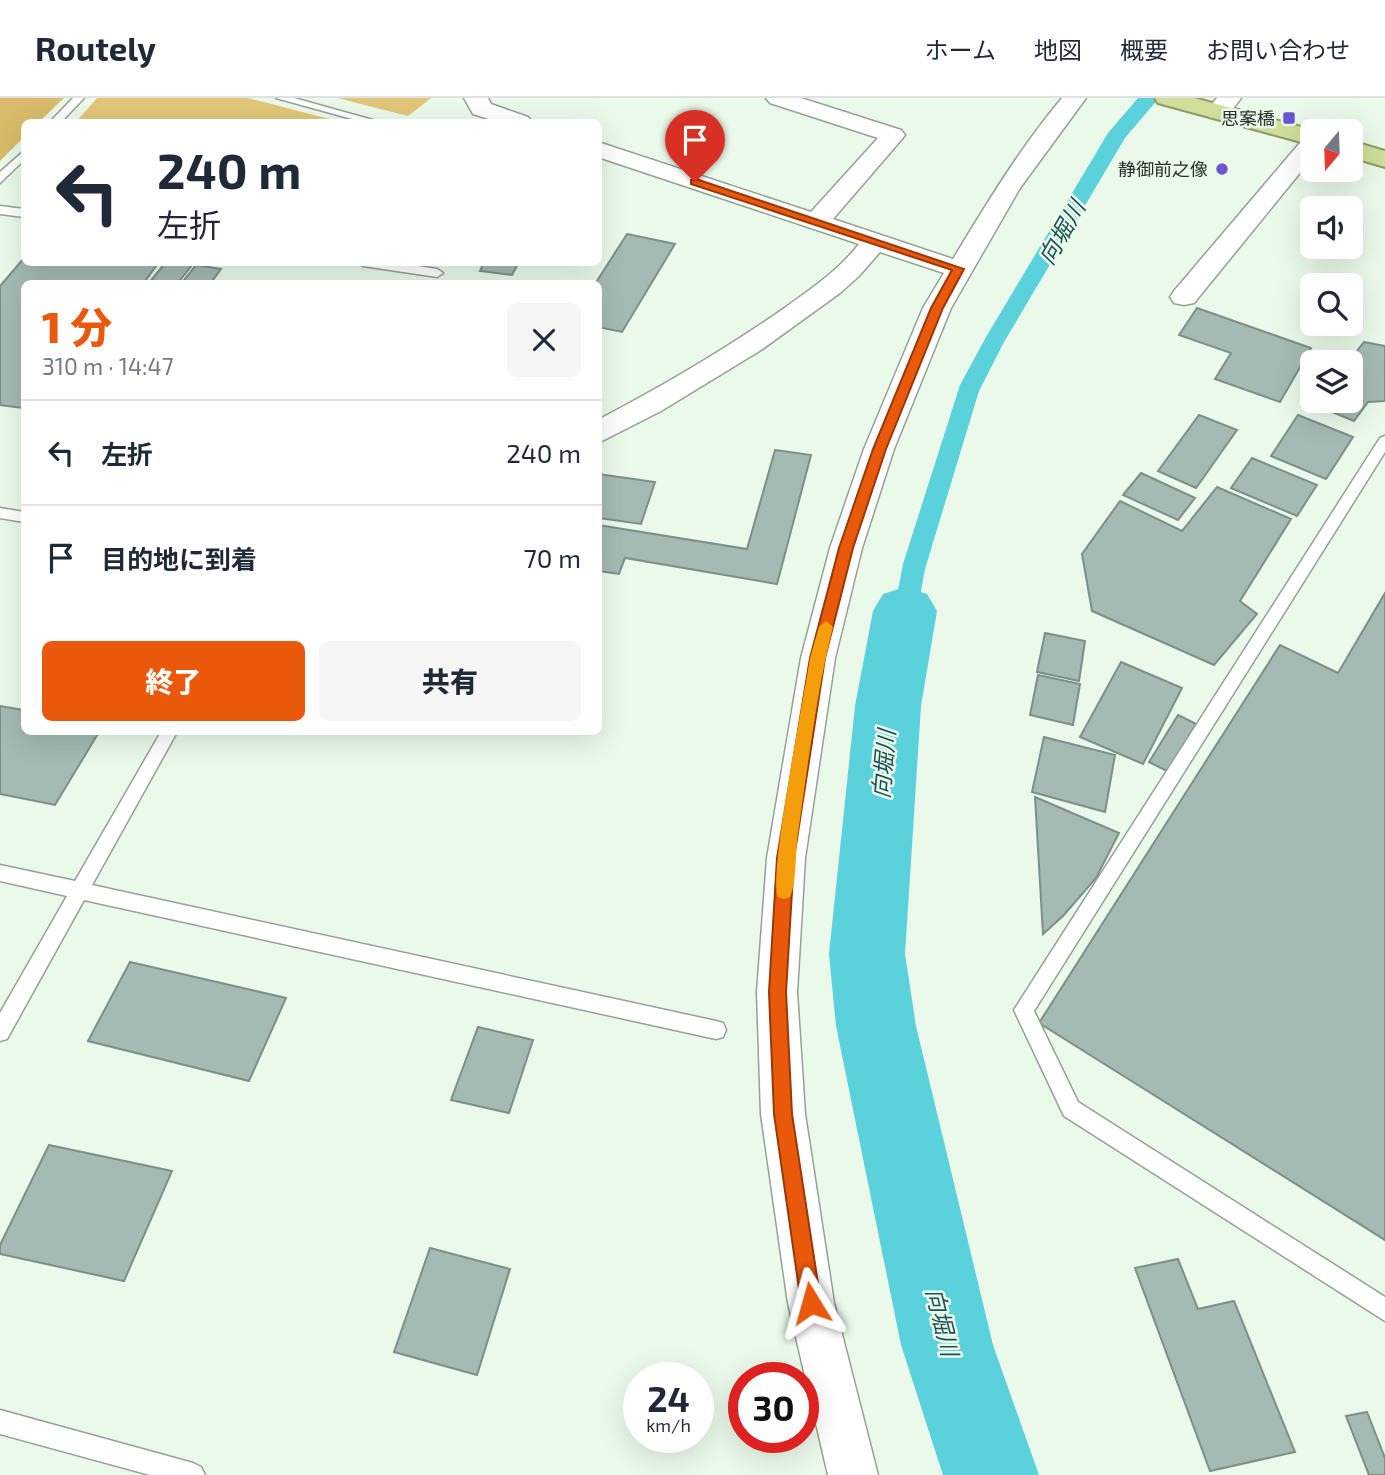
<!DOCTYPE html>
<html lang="ja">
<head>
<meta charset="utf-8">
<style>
  :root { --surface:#fff; --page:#f6f6f7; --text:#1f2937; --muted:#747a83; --line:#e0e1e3; --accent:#ea580c }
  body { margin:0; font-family:"Exo 2","Noto Sans JP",sans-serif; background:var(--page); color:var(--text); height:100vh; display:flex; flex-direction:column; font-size:26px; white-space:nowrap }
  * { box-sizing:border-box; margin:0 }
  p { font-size:23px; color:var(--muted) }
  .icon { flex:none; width:38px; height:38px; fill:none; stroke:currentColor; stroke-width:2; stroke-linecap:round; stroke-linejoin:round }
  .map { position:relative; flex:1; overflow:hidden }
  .drawer { position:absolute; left:21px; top:182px; width:581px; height:455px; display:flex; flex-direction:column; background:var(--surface); border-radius:10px; box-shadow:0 7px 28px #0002 }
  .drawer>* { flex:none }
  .top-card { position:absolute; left:21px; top:21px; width:581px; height:147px; border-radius:10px; box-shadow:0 7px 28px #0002; background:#fff; color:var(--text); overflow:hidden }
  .needle { width:46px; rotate:199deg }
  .fabs { position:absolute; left:1300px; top:21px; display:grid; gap:14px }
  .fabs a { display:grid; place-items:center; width:63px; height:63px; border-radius:10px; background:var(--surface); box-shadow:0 7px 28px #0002; font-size:35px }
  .speed { position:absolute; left:623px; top:1264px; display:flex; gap:14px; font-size:35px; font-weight:700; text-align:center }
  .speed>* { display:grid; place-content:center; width:91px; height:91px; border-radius:50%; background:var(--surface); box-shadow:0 7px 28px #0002; line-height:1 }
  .speed small { font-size:18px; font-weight:400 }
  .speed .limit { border:10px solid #d22; background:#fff; color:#111 }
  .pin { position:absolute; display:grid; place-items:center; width:60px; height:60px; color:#fff; margin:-72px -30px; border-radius:50% 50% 50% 0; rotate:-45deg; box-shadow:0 0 7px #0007 }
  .pin .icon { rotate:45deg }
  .me { position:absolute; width:77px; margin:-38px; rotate:352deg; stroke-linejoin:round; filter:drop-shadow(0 0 5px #0008) }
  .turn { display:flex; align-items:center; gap:24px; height:147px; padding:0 21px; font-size:32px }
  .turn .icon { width:91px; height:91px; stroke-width:2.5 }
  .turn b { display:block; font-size:49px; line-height:60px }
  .round { display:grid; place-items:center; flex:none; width:74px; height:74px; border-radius:10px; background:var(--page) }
  .headline { display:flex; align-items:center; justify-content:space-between; height:119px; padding:0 21px }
  h1 { font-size:42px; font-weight:800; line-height:52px; color:var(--accent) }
  .cta { display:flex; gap:14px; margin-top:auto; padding:14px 21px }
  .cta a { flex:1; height:80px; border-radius:10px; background:var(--accent); color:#fff; font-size:28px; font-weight:800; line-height:80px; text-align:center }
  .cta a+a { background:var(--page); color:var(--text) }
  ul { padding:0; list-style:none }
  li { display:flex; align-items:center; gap:21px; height:105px; padding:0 21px; border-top:2px solid var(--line) }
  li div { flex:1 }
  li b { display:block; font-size:26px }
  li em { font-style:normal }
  header { display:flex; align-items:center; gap:42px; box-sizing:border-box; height:98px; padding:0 35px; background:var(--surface); border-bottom:2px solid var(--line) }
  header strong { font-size:33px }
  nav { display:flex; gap:38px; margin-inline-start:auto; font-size:24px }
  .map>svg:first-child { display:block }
</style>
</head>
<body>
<header>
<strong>Routely</strong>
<nav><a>ホーム</a><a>地図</a><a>概要</a><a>お問い合わせ</a></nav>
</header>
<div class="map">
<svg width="1385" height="1377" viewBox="0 0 1385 1377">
  <rect width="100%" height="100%" fill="#eaf9ea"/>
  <path fill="#e1c679" d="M 97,0 L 248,0 L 341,24 L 76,24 Z
    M 337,0 L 431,0 L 408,18 Z"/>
  <path fill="#d8bc6a" d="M 0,0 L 64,0 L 39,24 L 24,24 L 24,39 L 0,63 Z"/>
  <path fill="#5bd2db" d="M 1138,0 L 1159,0 L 1125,40 L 1004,244 L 979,293 L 925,471 L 900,609 L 877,604 L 903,466 L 960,287 L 986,239 L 1108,35 Z"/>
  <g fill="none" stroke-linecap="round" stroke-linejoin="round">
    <path fill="#5bd2db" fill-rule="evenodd" d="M 905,489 L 927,496 L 937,513 L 921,608 L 905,856 L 916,928 L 993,1247 L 1039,1377 L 943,1377 L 901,1247 L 836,928 L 829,856 L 855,608 L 873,513 L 883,496 Z"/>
  </g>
  <path fill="#a4bab3" stroke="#7b9089" stroke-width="2" d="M 627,136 L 675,146 L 622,234 L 598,229 L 598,186 L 595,186 Z
    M 24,160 L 24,164 L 159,164 L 143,186 L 24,186 L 23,310 L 0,307 L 0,188 Z
    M 166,164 L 192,167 L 177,186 L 148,186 Z
    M 484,164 L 519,164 L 512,177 L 480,173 Z
    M 196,167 L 221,171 L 210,186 L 181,186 Z
    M 1197,210 L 1311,250 L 1280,304 L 1215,281 L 1231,255 L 1179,237 Z
    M 1364,244 L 1385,248 L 1385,303 L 1368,304 L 1354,323 L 1315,307 L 1318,303 L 1351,303 L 1351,264 L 1348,264 Z
    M 1199,317 L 1237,332 L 1196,390 L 1158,373 Z
    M 1298,317 L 1353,339 L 1326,381 L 1271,358 Z
    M 775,352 L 811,357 L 777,486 L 625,460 L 619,476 L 598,473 L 598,427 L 747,451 Z
    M 1252,360 L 1317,387 L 1297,418 L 1231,390 Z
    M 1141,375 L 1195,400 L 1178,422 L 1123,397 Z
    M 598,376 L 655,384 L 641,426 L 598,420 Z
    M 1217,389 L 1291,421 L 1240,503 L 1257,516 L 1214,567 L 1092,513 L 1082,456 L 1120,403 L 1182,433 Z
    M 1385,495 L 1385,1142 L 1039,925 L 1280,547 L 1338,575 Z
    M 1045,535 L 1085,543 L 1079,583 L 1037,574 Z
    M 1121,564 L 1182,590 L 1143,666 L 1080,639 Z
    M 1038,577 L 1080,586 L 1073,627 L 1030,617 Z
    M 0,608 L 24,612 L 24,634 L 99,634 L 55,707 L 0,696 Z
    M 1178,617 L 1196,626 L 1167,673 L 1149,664 Z
    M 1044,639 L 1115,657 L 1105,714 L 1032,694 Z
    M 1035,699 L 1119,735 L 1096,780 L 1063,818 L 1043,836 Z
    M 130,864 L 286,900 L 249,983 L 88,943 Z
    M 478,929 L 533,942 L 509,1015 L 451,1002 Z
    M 49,1047 L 172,1073 L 124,1183 L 0,1156 L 0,1147 Z
    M 430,1150 L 510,1171 L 477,1277 L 394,1254 Z
    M 1178,1161 L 1198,1211 L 1234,1203 L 1295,1354 L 1210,1373 L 1135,1170 Z
    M 1367,1314 L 1385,1360 L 1385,1377 L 1369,1377 L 1346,1318 Z"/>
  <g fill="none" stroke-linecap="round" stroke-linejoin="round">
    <g stroke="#93a294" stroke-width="3">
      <path id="service" d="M 73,0 L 84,0 L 61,24 L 50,24 Z
        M 276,0 L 294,0 L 380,24 L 363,24 Z
        M 24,53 L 24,62 L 0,85 L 0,74 Z
        M 0,108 L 24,111 L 24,119 L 0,116 Z
        M 357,164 L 392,164 L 437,171 L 443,175 L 437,179 L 363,168 Z
        M 1385,338 L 1385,354 L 1034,913 L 1078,1004 L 1385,1199 L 1385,1223 L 1064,1018 L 1014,912 L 1380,340 Z
        M 0,410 L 24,414 L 24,424 L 0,420 Z
        M 161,634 L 177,634 L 92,787 L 716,923 L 723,925 L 726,932 L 723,939 L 716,941 L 84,802 L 7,941 L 0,943 L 0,915 L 67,798 L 0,783 L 0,767 L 75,783 Z
        M 0,1312 L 193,1365 L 201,1369 L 205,1377 L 150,1377 L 0,1336 Z"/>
    </g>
    <g stroke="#93a294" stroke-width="3">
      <path id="minor" d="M 464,0 L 488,0 L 491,6 L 528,19 L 532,24 L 498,24 L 473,16 Z
        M 766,0 L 801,0 L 901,32 L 905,37 L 901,42 L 833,121 L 953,161 C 987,105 1020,50 1062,0 L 1086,0 L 1020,90 L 951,210 L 894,351 L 862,450 L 835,560 L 805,760 L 797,894 L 805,1016 L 834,1205 L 878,1377 L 828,1377 L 788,1205 L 761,1016 L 757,894 L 767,760 L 801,560 L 830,450 L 864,351 L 923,210 L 944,175 L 880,154 L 859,178 L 840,195 L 761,252 L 661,313 L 598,345 L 598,322 C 663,288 726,251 786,209 C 812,190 839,172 859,146 L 598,59 L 598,44 L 811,114 L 878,40 L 770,5 Z
        M 1217,0 L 1241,0 C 1232,13 1225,23 1209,19 L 1205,14 Z
        M 1312,38 L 1312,60 L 1194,205 L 1184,207 L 1174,205 L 1170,199 L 1174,193 L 1304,40 Z"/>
    </g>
    <g stroke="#8e9c62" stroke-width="4">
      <path id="trunk" d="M 1155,0 L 1194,0 L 1316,33 L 1312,33 L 1312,47 L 1158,5 Z
        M 1351,43 L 1385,53 L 1385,69 L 1351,59 Z"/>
    </g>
    <use href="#service" fill="#fff" fill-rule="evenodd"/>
    <use href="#minor" fill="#fff" fill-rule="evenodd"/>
    <use href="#trunk" fill="#d0de9a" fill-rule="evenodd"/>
  </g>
  <path fill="#ea580c" stroke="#983908" stroke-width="2" d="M 691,82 L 699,82 L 964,171 L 943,210 L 886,351 L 853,450 L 825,560 L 794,760 L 786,894 L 792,1016 L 821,1205 L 818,1212 L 811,1215 L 804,1212 L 801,1205 L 774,1016 L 769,894 L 777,760 L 810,560 L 839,450 L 873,351 L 931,210 L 952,172 L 691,86 Z"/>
  <path fill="#f59e0b" d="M 826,523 L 833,529 C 816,596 808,666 798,735 C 795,753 797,784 790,799 L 784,801 L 778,799 C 768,778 805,595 810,560 L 819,529 Z"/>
  <g fill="#6a56d0" stroke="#eaf9ea" stroke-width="2.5">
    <rect x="1282" y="13" width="14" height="14" rx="3.5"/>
    <circle cx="1222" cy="71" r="7"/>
  </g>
  <g text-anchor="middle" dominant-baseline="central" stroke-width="5" stroke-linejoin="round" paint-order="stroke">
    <g font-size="18" fill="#292f2a" stroke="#eaf9ea" text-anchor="end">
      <text x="1275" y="20">思案橋</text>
      <text x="1208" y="71">静御前之像</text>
    </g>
    <g font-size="23" font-style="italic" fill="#1d5155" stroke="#eaf9ea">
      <text transform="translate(1061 134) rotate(-60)">向堀川</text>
      <text transform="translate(883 666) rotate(-85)">向堀川</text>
      <text transform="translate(943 1224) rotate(76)">向堀川</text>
    </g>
  </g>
</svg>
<div class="fabs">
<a><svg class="needle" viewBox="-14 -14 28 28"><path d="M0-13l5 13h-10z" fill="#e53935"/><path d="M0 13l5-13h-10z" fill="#747a83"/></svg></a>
<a><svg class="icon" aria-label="sound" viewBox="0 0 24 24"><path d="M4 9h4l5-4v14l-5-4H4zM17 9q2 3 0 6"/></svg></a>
<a><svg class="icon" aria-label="search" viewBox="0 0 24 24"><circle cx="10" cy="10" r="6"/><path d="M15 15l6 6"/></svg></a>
<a><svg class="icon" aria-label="layers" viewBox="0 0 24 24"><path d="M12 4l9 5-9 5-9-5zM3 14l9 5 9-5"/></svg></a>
</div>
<div class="speed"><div>24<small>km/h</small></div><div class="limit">30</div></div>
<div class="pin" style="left:695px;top:84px;background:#d93025"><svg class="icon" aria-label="arrive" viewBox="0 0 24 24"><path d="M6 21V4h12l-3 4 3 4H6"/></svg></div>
<svg class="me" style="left:811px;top:1205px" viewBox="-20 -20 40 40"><path d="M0-17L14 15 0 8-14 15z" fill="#ea580c" stroke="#fff" stroke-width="4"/></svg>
<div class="top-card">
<div class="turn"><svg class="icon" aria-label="left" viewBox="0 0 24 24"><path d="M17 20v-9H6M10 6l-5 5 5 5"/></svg><div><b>240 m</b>左折</div></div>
</div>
<section class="drawer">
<div class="headline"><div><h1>1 分</h1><p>310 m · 14:47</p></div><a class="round"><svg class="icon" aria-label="close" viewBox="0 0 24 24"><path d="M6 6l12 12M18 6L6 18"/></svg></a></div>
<ul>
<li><svg class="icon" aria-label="left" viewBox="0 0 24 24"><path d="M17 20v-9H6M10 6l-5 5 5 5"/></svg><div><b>左折</b></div><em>240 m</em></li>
<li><svg class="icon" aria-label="arrive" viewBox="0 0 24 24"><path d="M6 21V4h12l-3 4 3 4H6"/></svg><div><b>目的地に到着</b></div><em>70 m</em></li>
</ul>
<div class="cta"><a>終了</a><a>共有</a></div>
</section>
</div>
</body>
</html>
